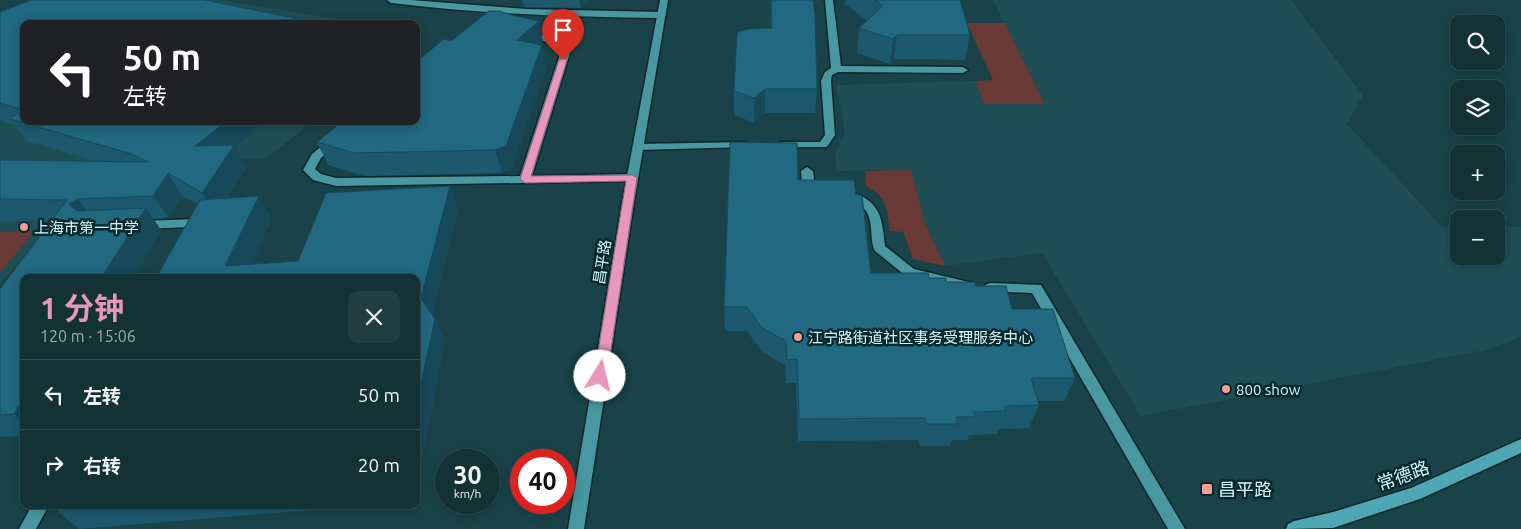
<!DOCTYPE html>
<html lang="zh">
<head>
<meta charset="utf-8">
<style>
  :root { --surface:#133236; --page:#203e42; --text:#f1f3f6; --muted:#9daaad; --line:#324d51; --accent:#e797bd }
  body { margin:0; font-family:Ubuntu,"Noto Sans SC",sans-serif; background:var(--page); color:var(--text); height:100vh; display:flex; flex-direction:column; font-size:19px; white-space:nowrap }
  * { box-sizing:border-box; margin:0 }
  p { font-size:16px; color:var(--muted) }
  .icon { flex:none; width:28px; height:28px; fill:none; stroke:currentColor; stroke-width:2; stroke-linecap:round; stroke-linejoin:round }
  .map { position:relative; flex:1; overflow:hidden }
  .sheet { position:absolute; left:20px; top:274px; width:400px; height:235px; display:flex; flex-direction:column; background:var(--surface); border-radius:10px; box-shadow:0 2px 12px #0003,0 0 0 1px var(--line) }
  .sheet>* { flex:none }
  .banner { position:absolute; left:20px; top:20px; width:400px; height:105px; border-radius:10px; box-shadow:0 2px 12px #0003,0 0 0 1px var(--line); background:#202124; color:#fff; overflow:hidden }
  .fabs { position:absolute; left:1450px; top:15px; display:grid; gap:10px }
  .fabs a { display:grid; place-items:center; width:55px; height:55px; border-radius:10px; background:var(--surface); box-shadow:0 2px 12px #0003,0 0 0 1px var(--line); font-size:25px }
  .speed { position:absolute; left:435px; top:449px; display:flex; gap:10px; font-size:25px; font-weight:700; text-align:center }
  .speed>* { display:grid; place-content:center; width:65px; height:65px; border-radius:50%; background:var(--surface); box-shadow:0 2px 12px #0003,0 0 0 1px var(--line); line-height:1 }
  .speed small { font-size:12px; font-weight:400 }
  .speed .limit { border:8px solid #d22; background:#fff; color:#111 }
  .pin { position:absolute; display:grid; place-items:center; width:42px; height:42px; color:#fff; margin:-51px -21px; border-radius:50% 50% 50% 0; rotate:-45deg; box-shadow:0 0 5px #0007 }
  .pin .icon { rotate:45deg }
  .me { position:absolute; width:55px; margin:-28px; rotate:9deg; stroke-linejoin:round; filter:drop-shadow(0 0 4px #0008) }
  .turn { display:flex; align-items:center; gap:18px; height:105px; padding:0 20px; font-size:22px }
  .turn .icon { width:65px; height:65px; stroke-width:2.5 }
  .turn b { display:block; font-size:35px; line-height:42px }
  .round { display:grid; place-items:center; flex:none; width:52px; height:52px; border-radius:10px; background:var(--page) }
  .headline { display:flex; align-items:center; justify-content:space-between; height:85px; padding:0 20px }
  h1 { font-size:30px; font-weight:700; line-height:38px; color:var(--accent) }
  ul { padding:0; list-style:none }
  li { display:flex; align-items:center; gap:15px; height:70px; padding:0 20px; border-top:1px solid var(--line) }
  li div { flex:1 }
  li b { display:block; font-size:19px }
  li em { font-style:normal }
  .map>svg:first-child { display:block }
</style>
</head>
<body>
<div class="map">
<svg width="1521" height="529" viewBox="0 0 1521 529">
  <rect width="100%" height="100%" fill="#194348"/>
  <path fill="#1f4f55" d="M 83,0 L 222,0 L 366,24 L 24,24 L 24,121 L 313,121 L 267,158 L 107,161 L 95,171 L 0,284 L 0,32 Z
    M 993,0 L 1291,0 L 1363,95 L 1347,124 L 1442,227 L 1459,227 L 1459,256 L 1496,256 L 1496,227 L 1521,227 L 1521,337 L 1485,350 L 1141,416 L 1042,253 L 945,266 L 925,223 L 911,170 L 837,171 L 835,154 L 845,132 L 836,85 L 975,81 L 984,104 L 1045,104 Z"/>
  <path fill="#683935" d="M 967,23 L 1005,23 L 1045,104 L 984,104 L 975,81 L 993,80 Z
    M 911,170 L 925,223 L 945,266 L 913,259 L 903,232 L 890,231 C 886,209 888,197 866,186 L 865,171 Z
    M 35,231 L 0,272 L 0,232 Z"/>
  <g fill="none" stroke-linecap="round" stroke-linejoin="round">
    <g stroke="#0e272a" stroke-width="3">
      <path id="service" d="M 387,0 L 411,0 L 526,9 L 662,12 L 666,15 L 662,18 C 571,17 481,14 391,3 Z
        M 825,0 L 833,0 L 841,66 L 963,67 L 968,70 L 963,73 L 838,72 L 832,75 L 831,81 L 835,135 L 827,147 L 776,147 L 775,145 L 780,142 L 820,142 L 825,135 L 821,81 L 825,72 L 831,68 Z
        M 527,32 L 568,40 L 573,43 L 532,176 L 632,174 L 638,178 L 636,181 L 336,186 L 313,180 L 303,170 L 312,154 L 352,121 L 364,121 L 321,158 L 315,169 L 321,174 L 336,178 L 520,176 L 563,45 L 524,37 L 522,35 Z
        M 745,142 L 750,145 L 749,147 L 638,150 L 633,147 L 638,144 Z
        M 807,167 L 813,171 L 816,195 L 810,199 L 805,198 L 803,195 L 801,171 Z
        M 848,191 C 880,200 882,216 885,246 L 914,269 L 973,283 L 974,286 L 973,289 L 968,291 L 906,276 L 875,251 C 869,239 874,223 866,211 C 860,202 848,202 842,195 Z
        M 198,219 L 204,223 L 200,230 L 196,231 L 190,227 L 141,229 L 135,225 L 141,221 Z
        M 990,283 L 1041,285 L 1185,529 L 1168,529 L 1032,293 L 985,291 L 984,288 L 985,285 Z
        M 32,505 L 49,505 L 36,529 L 19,529 Z"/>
    </g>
    <g stroke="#0e272a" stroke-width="3">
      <path id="tertiary" d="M 660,0 L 668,0 L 634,203 L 584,529 L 568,529 L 622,203 Z"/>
    </g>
    <g stroke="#0e272a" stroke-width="3">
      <path id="secondary" d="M 1521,439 L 1521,453 L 1420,499 L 1333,528 L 1286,529 L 1288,524 L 1294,521 L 1333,512 L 1411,488 Z"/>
    </g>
    <use href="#service" fill="#4897a1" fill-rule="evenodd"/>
    <use href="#tertiary" fill="#4897a1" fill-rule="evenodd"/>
    <use href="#secondary" fill="#4ea7b2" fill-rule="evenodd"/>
  </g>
  <path fill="#1c596f" d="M 31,0 L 214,0 L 212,1 L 235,147 L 246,167 L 227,198 L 272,219 L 250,265 L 298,261 L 458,208 L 432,314 L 435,319 L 445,341 L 420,467 L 416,278 L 156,278 L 198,204 L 182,196 L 169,218 L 153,219 L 161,230 L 133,278 L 24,278 L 24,436 L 0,437 L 0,289 L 51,221 L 0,221 L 0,160 L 99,162 L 27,141 L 14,124 L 0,120 L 0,12 Z
    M 522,0 L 590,0 L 581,8 L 524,7 Z
    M 770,0 L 813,0 L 817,89 L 815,113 L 765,113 L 754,123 L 734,115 L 734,91 L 771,29 Z
    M 846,0 L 960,0 L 970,35 L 965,60 L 894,59 L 890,64 L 857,53 L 859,28 L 868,21 L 845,4 Z
    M 515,16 L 539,21 L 543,43 L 541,45 L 546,67 L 512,168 L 502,173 L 364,176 L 328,165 L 317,142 L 451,41 Z
    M 798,180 L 856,195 L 871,273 L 929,278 L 946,282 L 976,286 L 1012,309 L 1075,378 L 1064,401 L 1037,401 L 1039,405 L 1029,428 L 999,429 L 997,434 L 969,435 L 967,440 L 952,440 L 950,446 L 920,446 L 919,440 L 798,441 L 796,383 L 786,383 L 785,365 L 762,352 L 747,331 L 725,331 L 724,307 Z
    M 57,505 L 372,505 L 79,529 L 55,509 Z"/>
  <path fill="#17495a" d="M 579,0 L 590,0 L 581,8 Z
    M 539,21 L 543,43 L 522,62 L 517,40 Z
    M 897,35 L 894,59 L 890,64 L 893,39 Z
    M 542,45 L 546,67 L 512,168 L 502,173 L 495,150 Z
    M 765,89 L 765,113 L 754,123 L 754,98 Z
    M 227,121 L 266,121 L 235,147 L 246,167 L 216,215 L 202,193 L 195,146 Z
    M 168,173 L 182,196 L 169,218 L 153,196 Z
    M 450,186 L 458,208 L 431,320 L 421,298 Z
    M 259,196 L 272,219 L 244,278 L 225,266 Z
    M 78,199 L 95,221 L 70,206 L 70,203 Z
    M 146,208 L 161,230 L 133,278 L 101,278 Z
    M 435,319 L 445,341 L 420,467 L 416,470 L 416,407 Z
    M 24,398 L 24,423 L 14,414 Z"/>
  <path fill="#216881" stroke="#17495a" d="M 31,0 L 205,0 L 324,24 L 24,24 L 24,121 L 227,121 L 195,146 L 234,145 L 202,193 L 168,173 L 153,196 L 78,199 L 70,203 L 70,206 L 78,211 L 146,208 L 101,278 L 24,278 L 24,398 L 14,414 L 0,415 L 0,289 L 67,200 L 0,199 L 0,160 L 148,162 L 132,154 L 10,119 L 23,110 L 0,103 L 0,12 Z
    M 771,0 L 813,0 L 815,16 L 817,89 L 765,89 L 754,98 L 734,91 L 737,32 L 748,29 L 772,28 Z
    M 875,0 L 960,0 L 970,35 L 897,35 L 893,39 L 859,28 L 883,6 Z
    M 489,11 L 499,11 L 515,16 L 539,21 L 517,40 L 542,45 L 506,146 L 495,150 L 354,153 L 317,142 L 343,121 L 416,121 L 416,62 L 444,39 L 451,41 Z
    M 730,142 L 797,143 L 798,180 L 854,180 L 856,195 L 862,195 L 871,273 L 928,273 L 929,278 L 946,278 L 946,282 L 975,282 L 976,286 L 1006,286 L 1012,309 L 1053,309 L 1075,378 L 1031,378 L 1039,405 L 1005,406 L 1006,411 L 974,412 L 975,417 L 956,417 L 957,424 L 926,424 L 925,418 L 799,419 L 797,359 L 787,360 L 786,341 L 762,328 L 747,307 L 724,307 Z
    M 450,186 L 421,298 L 435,319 L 416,407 L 416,278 L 156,278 L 200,200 L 259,196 L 225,266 L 298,261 L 326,193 Z
    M 57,505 L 107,505 L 55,509 Z"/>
  <path fill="#e797bd" stroke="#96627b" d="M 563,58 L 567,60 L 531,176 L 632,175 L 637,178 L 607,376 L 605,379 L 600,381 L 596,379 L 594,376 L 626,181 L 525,183 L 520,179 L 559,60 Z"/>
  <g fill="#f59c93" stroke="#05282c" stroke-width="2">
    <circle cx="24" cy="227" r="5"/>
    <circle cx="798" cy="337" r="5"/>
    <circle cx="1226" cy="389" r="5"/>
    <rect x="1201" y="483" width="12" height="12" rx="2.5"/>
  </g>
  <g text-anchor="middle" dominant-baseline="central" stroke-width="5" stroke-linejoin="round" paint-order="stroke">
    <g font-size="15" fill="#d3f9fd" stroke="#05282c" text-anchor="start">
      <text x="34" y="227">上海市第一中学</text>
      <text x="808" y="337">江宁路街道社区事务受理服务中心</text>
      <text x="1236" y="389">800 show</text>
    </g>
    <g font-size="15" fill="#d3f9fd" stroke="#05282c">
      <text transform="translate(602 262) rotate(-81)">昌平路</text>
    </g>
    <g font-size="18" fill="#d3f9fd" stroke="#05282c">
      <text transform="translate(1403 475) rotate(-20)">常德路</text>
    </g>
    <g font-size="18" fill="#d3f9fd" stroke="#05282c" text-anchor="start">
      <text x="1218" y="489">昌平路</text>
    </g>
  </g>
</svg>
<div class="fabs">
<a><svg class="icon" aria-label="search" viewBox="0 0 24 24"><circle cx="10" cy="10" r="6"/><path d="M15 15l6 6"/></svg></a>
<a><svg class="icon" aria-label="layers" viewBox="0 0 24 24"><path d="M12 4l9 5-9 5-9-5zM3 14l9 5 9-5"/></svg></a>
<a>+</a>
<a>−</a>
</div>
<div class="speed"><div>30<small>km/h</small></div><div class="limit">40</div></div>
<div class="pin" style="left:563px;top:60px;background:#d93025"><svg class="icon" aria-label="arrive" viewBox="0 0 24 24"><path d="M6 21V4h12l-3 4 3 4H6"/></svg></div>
<svg class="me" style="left:600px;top:376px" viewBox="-20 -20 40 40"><circle r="19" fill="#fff"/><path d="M0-13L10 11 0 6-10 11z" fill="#e797bd"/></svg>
<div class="banner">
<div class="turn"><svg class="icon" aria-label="left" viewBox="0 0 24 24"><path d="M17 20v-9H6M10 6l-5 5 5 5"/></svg><div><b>50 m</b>左转</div></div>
</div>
<section class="sheet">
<div class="headline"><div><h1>1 分钟</h1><p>120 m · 15:06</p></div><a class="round"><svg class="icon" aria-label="close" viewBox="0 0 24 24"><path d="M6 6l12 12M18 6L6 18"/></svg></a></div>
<ul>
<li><svg class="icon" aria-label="left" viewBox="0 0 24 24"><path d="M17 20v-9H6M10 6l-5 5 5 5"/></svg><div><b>左转</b></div><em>50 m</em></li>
<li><svg class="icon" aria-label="right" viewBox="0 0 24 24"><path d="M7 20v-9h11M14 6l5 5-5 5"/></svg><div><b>右转</b></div><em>20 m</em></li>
</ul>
</section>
</div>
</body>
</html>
